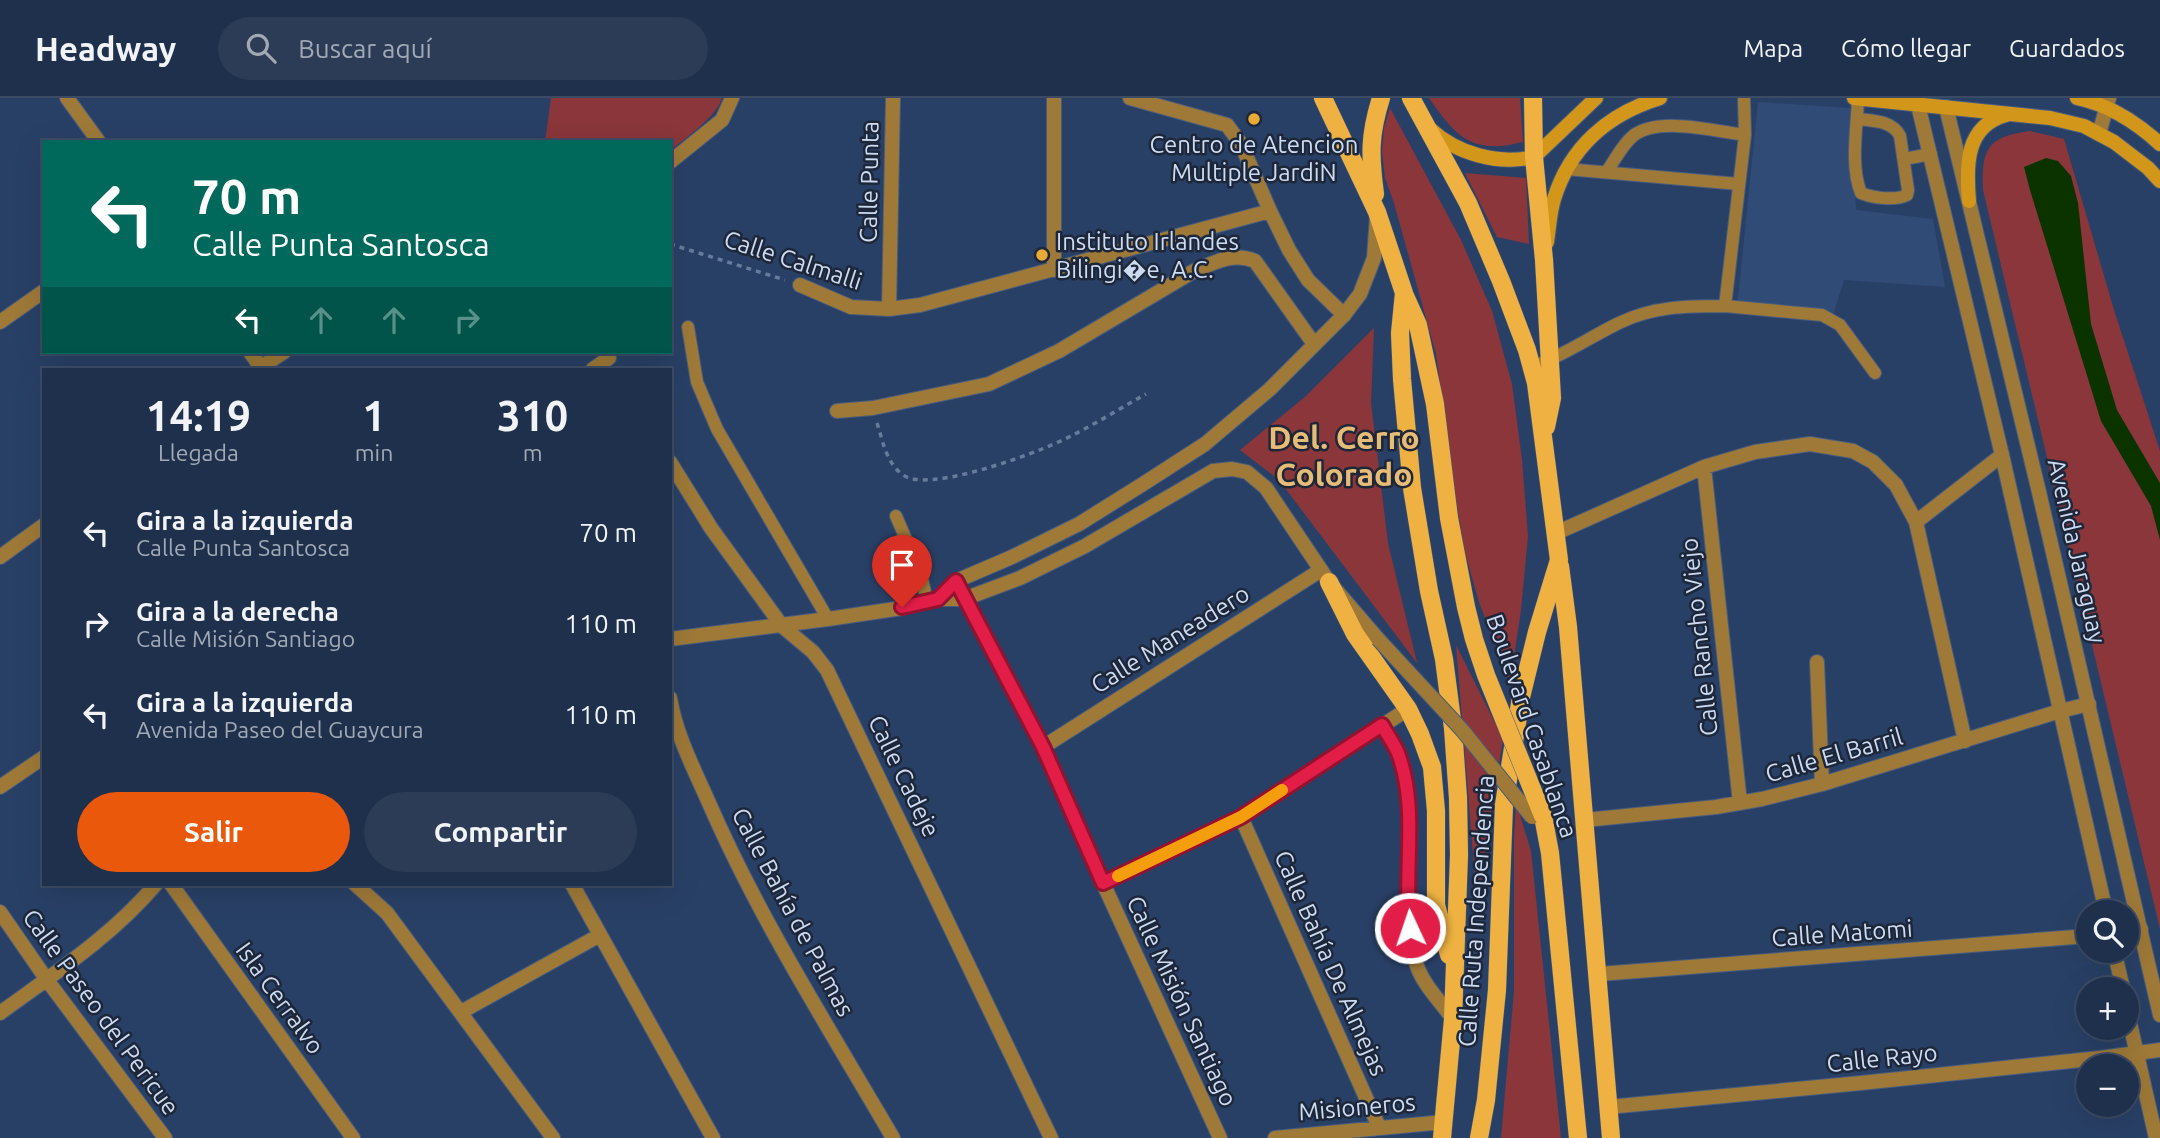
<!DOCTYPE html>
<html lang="es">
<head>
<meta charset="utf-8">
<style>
  :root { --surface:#1f304c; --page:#2c3c56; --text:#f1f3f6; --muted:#a1a9b5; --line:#3c4b64; --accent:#ea580c }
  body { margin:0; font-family:Ubuntu,sans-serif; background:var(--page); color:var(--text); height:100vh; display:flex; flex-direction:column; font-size:26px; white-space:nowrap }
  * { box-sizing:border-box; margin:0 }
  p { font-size:23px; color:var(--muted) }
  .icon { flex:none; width:38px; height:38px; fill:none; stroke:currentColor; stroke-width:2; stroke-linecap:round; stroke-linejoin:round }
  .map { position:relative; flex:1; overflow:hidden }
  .details { position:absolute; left:42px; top:270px; width:630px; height:518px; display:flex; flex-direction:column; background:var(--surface); border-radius:0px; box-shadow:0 7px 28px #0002,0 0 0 2px var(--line) }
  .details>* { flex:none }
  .banner { position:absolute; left:42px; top:42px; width:630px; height:214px; border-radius:0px; box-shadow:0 7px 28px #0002,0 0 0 2px var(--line); background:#00695c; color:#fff; overflow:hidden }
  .controls { position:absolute; left:2076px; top:802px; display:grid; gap:14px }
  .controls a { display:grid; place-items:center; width:63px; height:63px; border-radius:50%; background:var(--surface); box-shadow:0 7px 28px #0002,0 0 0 2px var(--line); font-size:35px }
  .pin { position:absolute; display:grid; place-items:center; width:60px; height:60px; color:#fff; margin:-72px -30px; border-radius:50% 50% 50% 0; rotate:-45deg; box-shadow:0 0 7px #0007 }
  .pin .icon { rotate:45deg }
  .me { position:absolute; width:77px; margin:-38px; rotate:357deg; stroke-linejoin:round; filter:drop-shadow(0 0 5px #0008) }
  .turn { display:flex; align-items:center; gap:24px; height:147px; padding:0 35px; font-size:32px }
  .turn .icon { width:91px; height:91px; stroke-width:2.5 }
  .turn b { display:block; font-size:49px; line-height:60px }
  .lanes { display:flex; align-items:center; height:66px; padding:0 35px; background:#0003; justify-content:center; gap:35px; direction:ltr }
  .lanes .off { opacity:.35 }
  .eta { display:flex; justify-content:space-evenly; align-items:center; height:119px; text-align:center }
  .eta b { font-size:42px; font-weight:600; line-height:49px }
  .button { display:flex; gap:14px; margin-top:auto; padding:14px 35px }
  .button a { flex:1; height:80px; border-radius:42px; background:var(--accent); color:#fff; font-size:28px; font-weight:600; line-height:80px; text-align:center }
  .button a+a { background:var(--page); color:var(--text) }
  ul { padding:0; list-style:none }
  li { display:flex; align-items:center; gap:21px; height:91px; padding:0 35px }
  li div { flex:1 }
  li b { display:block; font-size:26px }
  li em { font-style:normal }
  header { display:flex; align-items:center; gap:42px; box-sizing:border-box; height:98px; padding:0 35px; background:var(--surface); border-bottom:2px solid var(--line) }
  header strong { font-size:33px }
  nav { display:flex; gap:38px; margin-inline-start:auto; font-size:24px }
  .search { width:490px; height:63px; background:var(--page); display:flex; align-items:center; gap:18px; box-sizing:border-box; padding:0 24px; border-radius:38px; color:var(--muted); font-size:26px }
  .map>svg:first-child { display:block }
</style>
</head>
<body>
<header>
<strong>Headway</strong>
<div class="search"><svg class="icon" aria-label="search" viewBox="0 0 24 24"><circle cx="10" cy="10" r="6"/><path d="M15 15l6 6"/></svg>Buscar aquí</div>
<nav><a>Mapa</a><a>Cómo llegar</a><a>Guardados</a></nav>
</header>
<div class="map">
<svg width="2160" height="1040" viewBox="0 0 2160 1040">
  <rect width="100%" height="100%" fill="#294066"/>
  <path fill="#304c76" d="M 1758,4 L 1850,10 L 1856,112 L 1933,121 L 1945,189 L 1844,182 L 1831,223 L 1737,211 Z"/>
  <path fill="#8a363b" d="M 551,0 L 722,0 C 716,20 686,39 670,53 L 670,44 L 545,44 Z
    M 1429,0 L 1520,0 L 1523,44 C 1472,57 1456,39 1429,0 Z
    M 1390,10 L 1461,142 L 1492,213 L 1512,286 L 1522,362 L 1528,438 L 1521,512 L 1510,585 L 1479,504 L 1465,455 L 1456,403 L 1436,256 L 1394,105 L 1385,80 L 1382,53 L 1384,30 Z
    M 2030,33 L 2064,41 L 2114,212 L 2160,353 L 2160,831 L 1983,92 C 1981,50 1988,39 2030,33 Z
    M 1465,75 L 1526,80 L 1529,146 L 1497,139 Z
    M 1374,230 L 1371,305 L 1388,445 L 1417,565 L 1279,382 L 1240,352 L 1306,298 Z
    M 1456,547 L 1503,641 L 1477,805 Z
    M 1516,704 L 1531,753 L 1561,1040 L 1501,1040 L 1514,893 L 1514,741 Z"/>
  <path fill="#0b3300" d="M 2046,60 L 2058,63 L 2071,78 L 2078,105 L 2091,226 L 2117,312 L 2160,385 L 2160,442 L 2151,408 L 2101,323 L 2030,92 L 2024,69 Z"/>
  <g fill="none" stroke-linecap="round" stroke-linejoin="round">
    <g stroke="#465c7f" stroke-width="14">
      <path id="service" d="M 1857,21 C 1873,23 1892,22 1900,38 L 1908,92 L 1907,97 C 1895,103 1873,100 1861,95 C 1850,69 1857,29 1858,0
        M 1904,61 L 1931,56
        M 1566,71 L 1739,86
        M 1607,73 C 1615,62 1622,47 1633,38 C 1658,18 1715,33 1745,37
        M 1725,208 L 1822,217 L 1840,227 L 1875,275
        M 688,229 L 697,284 L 717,331 L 828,521
        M 1532,269 C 1563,258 1590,239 1619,225 C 1653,208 1689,208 1725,208 L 1745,37 L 1744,0
        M 896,418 L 921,476 L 927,504"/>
    </g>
    <g stroke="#465c7f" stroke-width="16">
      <path id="minor" d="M 1130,0 L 1227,27 L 1241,46 L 1270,113 L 1289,152 L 1308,182 L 1344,217
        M 2099,36 L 2109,0
        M 670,64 L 722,22 L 732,0
        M 1054,172 L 1054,0
        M 800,187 L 851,209 L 889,211 L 920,207 L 1270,113
        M 889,211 L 893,0
        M 0,224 L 44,193
        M 258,271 L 284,254
        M 593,271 L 609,260
        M 837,313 L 873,310 L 989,286 L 1059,253 L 1194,173 C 1215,164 1234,154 1255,163 L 1314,246
        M 670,364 L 711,430 L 782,528 L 813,554 L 827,572 L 1051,1040
        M 1704,369 L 1740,705
        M 1916,424 L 2002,357
        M 1556,435 L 1704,369 L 1755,354 L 1810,346 L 1853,353 L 1873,364 L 1896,387 L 1916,424 L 1965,643
        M 0,459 L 44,427
        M 956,483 L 1043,649 L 1103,785 L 1220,1040
        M 1817,564 L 1822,686
        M 670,600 C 676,637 694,671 709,705 C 760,822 829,930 893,1040
        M 1382,627 C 1387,636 1394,645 1398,655 C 1410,684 1411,720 1410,750 C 1409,789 1403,831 1417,868 C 1424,888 1441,904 1453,921
        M 1043,649 L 1321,472
        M 0,689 L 44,659
        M 1241,719 L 1379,1029
        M 1585,722 L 1716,709 L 1762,701 L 1822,686 L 2060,613 L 2089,606
        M 1103,785 L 1241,719 L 1408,611
        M 171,786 L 353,1040
        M 355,786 L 387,815 L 553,1040
        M 572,786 L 713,1040
        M 0,814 L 47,882 L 165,1040
        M 2126,834 L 2141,831
        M 1599,876 L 2088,838
        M 461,914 L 600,837
        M 0,915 C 55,875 112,838 156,786
        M 1608,1009 L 1861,985 L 2100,960 L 2160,952
        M 1275,1040 L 1444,1024"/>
    </g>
    <g stroke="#465c7f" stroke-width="16">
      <path id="tertiary" d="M 67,0 L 99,44
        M 1918,7 L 2002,357 L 2106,814
        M 1946,9 L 2039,394 L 2160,917
        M 250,254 L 262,271
        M 938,501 L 956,483 L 1012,459 L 1079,426 L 1143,386 L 1205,346 L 1270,291 L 1344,217 L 1360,196 L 1374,160 L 1377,118
        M 670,541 L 828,521 L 902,510 L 938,501 L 964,501 L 1020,480 L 1085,448 L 1213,373 L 1232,371 L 1247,374 L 1266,390 L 1329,484 L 1378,541
        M 2114,852 L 2123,891
        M 2126,908 L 2156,1040"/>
    </g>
    <g stroke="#465c7f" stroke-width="16">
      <path id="secondary" d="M 1854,0 L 2050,20 L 2084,28 L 2114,44 L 2148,70 L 2160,83
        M 2077,0 C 2110,7 2136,24 2160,46
        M 1430,31 C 1457,56 1498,67 1534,59 L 1596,0
        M 1969,103 C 1966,68 1965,28 2006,17
        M 1547,144 C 1549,130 1550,114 1554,101 C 1570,49 1608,16 1660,0"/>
    </g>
    <g stroke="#465c7f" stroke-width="19">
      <path id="primary" d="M 1323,0 L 1377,114 L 1404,195 L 1400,235 L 1402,281 L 1412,390 L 1429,493 L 1444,561 L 1453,630 L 1458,700 L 1459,757 L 1453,921 L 1442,1040
        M 1411,0 L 1468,105 L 1501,183 L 1527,252 L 1536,285 L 1559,462 L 1537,534 L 1521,599 L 1504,707 L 1497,892 L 1486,1002 L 1479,1040
        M 1533,0 L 1534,59 L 1544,162 L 1552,300 L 1546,329
        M 1375,96 C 1370,58 1369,38 1381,0
        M 1405,198 L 1418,227 L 1435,306 L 1449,420
        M 1560,468 L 1568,529 L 1611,1040
        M 1329,484 L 1355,536 L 1408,611 L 1420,636 L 1432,669 L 1436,713 L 1436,807 L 1449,857
        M 1543,718 L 1550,755 L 1578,1040"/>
    </g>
    <path stroke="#677b9b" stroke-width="3.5" stroke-dasharray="5 5" stroke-linecap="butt" d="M 670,146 L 785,182
      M 877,325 C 883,343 886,365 903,377 C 926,394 1015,362 1042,351 C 1078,337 1112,315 1146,296"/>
    <use href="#service" stroke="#9e7938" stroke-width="12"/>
    <use href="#minor" stroke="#9e7938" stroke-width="14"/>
    <use href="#tertiary" stroke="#9e7938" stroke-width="14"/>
    <use href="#secondary" stroke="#d2971a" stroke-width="14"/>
    <use href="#primary" stroke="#efb242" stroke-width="18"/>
    <g stroke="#465c7f" stroke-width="16" stroke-linecap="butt">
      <path id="tertiary-bridge" d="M 1378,541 L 1463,633 L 1532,719"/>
    </g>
    <g stroke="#465c7f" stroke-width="19" stroke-linecap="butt">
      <path id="primary-bridge" d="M 1449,420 L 1466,509 L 1474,541 L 1486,577 L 1543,718"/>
    </g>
    <use href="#tertiary-bridge" stroke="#9e7938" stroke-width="14"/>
    <use href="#primary-bridge" stroke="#efb242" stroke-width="18"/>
  </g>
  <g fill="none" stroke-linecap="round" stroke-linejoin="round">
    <g stroke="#92132f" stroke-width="18">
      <path id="route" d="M 902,509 L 938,501 L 956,483 L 1043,649 L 1103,785 L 1241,719 L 1382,627 C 1387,636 1394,646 1398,655 C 1419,711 1403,772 1410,830"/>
    </g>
    <use href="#route" stroke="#e11d48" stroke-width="12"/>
    <path stroke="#f59e0b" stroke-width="12" d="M 1118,778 L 1241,719 L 1282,692"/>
  </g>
  <g fill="#e8ab37" stroke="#1d2739" stroke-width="2.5">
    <circle cx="1254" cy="21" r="7"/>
    <circle cx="1042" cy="157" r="7"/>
  </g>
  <g text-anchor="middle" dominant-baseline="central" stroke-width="5" stroke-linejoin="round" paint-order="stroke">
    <g font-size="24" fill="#ccdbf2" stroke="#1d2739">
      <text x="1254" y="46">Centro de Atencion<tspan x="1254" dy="28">Multiple JardiN</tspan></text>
      <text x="1056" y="143" text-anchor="start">Instituto Irlandes<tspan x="1056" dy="28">Bilingi�e, A.C.</tspan></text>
    </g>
    <g font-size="24" fill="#ccdbf2" stroke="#1d2739">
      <text transform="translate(869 84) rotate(-89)">Calle Punta</text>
      <text transform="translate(793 162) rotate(18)">Calle Calmalli</text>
      <text transform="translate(2077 453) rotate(77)">Avenida Jaraguay</text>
      <text transform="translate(1699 539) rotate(-96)">Calle Rancho Viejo</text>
      <text transform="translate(1170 541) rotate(-32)">Calle Maneadero</text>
      <text transform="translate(1532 628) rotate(71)">Boulevard Casablanca</text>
      <text transform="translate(1834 657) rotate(-16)">Calle El Barril</text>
      <text transform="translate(904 678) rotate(64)">Calle Cadeje</text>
      <text transform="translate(1476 813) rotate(-86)">Calle Ruta Independencia</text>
      <text transform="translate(793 814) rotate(62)">Calle Bahía de Palmas</text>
      <text transform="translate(1842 835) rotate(-4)">Calle Matomi</text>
      <text transform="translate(1331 865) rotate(66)">Calle Bahía De Almejas</text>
      <text transform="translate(280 900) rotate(54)">Isla Cerralvo</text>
      <text transform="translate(1182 903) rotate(65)">Calle Misión Santiago</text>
      <text transform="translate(101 914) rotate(54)">Calle Paseo del Pericue</text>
      <text transform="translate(1882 960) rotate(-6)">Calle Rayo</text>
      <text transform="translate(1357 1009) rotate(-5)">Misioneros</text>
    </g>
    <g font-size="32" font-weight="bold" fill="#e6bc77" stroke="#1d2739">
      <text x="1344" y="339">Del. Cerro<tspan x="1344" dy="37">Colorado</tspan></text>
    </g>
  </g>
</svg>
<div class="controls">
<a><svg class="icon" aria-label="search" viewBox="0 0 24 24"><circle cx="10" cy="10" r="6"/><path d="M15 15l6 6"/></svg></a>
<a>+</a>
<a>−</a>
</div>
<div class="pin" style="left:902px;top:509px;background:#d93025"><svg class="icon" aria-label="arrive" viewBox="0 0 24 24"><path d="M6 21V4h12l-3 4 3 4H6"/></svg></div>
<svg class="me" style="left:1410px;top:830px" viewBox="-20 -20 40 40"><circle r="17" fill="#e11d48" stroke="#fff" stroke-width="3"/><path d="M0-11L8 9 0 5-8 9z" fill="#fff"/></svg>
<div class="banner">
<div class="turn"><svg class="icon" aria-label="left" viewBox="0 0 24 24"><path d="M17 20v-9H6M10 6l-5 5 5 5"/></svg><div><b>70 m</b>Calle Punta Santosca</div></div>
<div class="lanes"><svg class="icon" aria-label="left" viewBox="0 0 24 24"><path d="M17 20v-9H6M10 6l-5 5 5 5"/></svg><svg class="icon off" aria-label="ahead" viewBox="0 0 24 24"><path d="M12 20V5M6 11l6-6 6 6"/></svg><svg class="icon off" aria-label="ahead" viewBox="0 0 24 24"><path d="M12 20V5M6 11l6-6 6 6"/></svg><svg class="icon off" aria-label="right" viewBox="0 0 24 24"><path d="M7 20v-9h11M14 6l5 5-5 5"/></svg></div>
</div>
<section class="details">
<div class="eta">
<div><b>14:19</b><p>Llegada</p></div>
<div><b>1</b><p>min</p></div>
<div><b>310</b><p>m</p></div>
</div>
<ul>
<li><svg class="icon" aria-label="left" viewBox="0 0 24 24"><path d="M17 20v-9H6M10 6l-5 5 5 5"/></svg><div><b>Gira a la izquierda</b><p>Calle Punta Santosca</p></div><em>70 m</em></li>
<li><svg class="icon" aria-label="right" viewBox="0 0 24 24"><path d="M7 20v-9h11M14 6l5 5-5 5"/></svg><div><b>Gira a la derecha</b><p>Calle Misión Santiago</p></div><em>110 m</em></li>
<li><svg class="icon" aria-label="left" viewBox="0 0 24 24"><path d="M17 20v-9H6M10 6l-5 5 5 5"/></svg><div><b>Gira a la izquierda</b><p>Avenida Paseo del Guaycura</p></div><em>110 m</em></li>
</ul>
<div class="button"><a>Salir</a><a>Compartir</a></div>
</section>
</div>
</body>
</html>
